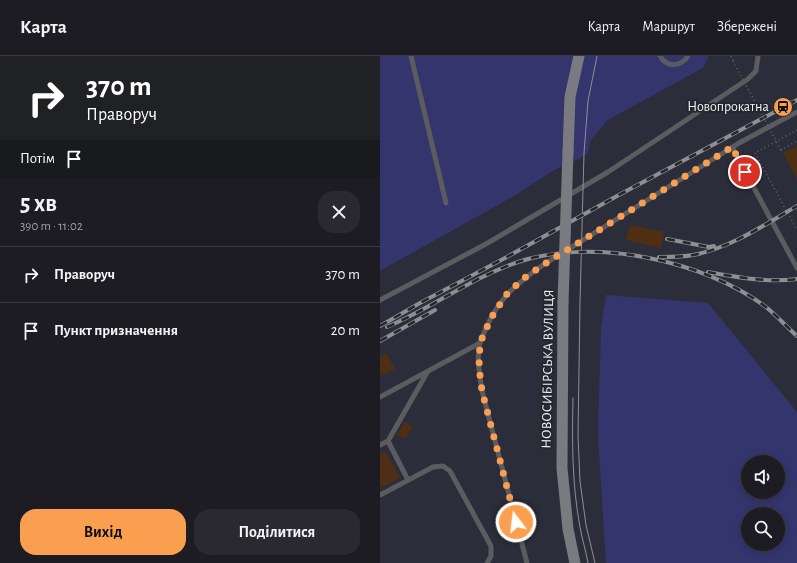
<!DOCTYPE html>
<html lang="uk">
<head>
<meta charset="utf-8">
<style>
  :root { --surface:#1c1c22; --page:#29292f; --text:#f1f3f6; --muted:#a0a1a5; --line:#3a3a40; --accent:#fa9f4f }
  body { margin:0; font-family:"Alegreya Sans",sans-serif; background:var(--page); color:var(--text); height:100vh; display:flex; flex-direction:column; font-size:15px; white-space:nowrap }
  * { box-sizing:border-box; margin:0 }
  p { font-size:13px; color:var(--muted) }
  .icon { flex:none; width:22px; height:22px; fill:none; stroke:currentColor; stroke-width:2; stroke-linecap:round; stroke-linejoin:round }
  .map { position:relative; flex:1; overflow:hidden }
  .details { display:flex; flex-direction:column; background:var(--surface); width:380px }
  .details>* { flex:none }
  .guide { background:#202124; color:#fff; overflow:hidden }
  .controls { position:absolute; left:361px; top:399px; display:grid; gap:8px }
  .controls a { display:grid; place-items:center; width:44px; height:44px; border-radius:50%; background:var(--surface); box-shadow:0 2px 10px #0003,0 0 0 1px var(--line); font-size:20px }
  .pin { position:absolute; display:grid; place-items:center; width:34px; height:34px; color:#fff; margin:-17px; border:2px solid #fff; border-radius:50%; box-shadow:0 1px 4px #0007 }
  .me { position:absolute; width:44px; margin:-22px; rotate:345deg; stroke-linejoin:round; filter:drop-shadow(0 0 3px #0008) }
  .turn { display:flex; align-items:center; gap:14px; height:84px; padding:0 20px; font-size:18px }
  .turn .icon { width:52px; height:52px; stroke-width:2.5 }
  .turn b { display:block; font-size:28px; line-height:34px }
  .then { display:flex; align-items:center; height:38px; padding:0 20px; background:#0003; gap:8px; font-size:15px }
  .round { display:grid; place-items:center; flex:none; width:42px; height:42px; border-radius:16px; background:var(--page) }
  .head { display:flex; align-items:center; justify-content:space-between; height:68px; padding:0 20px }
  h1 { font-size:24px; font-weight:700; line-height:30px }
  .primary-button { display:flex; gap:8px; margin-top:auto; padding:8px 20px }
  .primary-button a { flex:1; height:46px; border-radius:16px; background:var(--accent); color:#111; font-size:16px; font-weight:700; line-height:46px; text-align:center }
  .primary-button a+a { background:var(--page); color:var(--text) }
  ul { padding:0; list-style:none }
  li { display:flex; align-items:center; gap:12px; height:56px; padding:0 20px; border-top:1px solid var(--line) }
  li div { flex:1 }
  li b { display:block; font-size:15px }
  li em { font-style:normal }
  header { display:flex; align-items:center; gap:24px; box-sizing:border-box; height:56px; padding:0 20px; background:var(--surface); border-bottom:1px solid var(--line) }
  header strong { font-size:19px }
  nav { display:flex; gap:22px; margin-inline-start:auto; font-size:14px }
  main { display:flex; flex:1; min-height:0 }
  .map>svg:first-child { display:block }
</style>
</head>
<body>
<header>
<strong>Карта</strong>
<nav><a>Карта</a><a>Маршрут</a><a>Збережені</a></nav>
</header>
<main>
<section class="details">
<div class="guide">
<div class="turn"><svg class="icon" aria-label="right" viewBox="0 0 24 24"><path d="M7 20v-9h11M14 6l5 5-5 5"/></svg><div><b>370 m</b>Праворуч</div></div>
<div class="then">Потім<svg class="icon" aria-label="arrive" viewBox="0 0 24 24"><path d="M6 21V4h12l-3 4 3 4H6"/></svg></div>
</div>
<div class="head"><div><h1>5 хв</h1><p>390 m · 11:02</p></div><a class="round"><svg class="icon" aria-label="close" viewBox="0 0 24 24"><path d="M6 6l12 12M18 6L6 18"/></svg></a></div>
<ul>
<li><svg class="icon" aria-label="right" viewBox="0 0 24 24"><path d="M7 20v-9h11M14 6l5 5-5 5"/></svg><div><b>Праворуч</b></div><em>370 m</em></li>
<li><svg class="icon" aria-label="arrive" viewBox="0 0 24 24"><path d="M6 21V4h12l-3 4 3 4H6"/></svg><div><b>Пункт призначення</b></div><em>20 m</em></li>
</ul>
<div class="primary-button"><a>Вихід</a><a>Поділитися</a></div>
</section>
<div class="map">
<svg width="417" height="507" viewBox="0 0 417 507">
  <rect width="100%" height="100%" fill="#25262d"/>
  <path fill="#2c2d3a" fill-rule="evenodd" d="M 329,0 L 417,0 L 417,507 L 0,507 L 0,215 L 136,139 L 173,115 L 205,100 L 209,94 L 210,85 L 228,64 L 323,12 ZM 368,406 L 398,406 L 398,436 L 368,436 ZM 368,458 L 398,458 L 398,488 L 368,488 Z"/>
  <path fill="#34356d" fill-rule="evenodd" d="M 0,0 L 329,0 L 323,12 L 228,64 L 210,85 L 209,94 L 205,100 L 173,115 L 136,139 L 0,215 Z
    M 226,239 L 328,247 L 417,356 L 417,507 L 226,507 L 218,378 L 221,272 ZM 368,406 L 398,406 L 398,436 L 368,436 ZM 368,458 L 398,458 L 398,488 L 368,488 Z"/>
  <path fill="#4f2f13" d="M 417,90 L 417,123 L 403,97 Z
    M 250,169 L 284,176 L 281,192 L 246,184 Z
    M 6,297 L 15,313 L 0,320 L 0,301 Z
    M 25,366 L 33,371 L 25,383 L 17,379 Z
    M 5,395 L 20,422 L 0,432 L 0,398 Z"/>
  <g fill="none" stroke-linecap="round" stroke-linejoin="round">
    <path stroke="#64656b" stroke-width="1.5" stroke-dasharray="1 3" stroke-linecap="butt" d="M 351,0 L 353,5
      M 417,74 L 375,97 L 417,174
      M 401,94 L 417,85"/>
    <path stroke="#5c5c60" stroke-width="5" d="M 31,0 L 66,147
      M 280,0 C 287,12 301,11 308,0
      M 352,91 L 417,212
      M 0,244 L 106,188 L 228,116 L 368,23 L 376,15 L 378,0
      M 0,341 L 100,287
      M 8,385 L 28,424
      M 0,389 L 8,385 L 48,315
      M 0,439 L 53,411 L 63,410 L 70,415 L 111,490 L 111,500 L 107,507
      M 147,507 L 102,335 C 100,321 96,300 100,286 C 102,281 104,277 106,272 C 119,242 136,228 163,209 L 359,87 L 417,56"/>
    <path stroke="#7a7b80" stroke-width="11" d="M 188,96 L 190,41 L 199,0
      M 183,246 L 182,412 L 188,473 L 195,507"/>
    <path stroke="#8e8f94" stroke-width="1" d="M 193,342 C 192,385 192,429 200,471 C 202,483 206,495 208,507
      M 215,507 L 206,469 L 200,425 L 198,380 L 200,246 L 204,97 L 208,45 L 217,0"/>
    <g stroke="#8e8f94" stroke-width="4">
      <path id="rail" d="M 287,183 L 329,191 L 334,190
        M 279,201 C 290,201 302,201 313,199 C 351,192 384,169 417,150
        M 328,216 C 357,221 387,227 417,223
        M 0,270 L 40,247 L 125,202 L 237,140 L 417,44
        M 7,271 C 52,252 91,222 138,206 C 213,181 323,204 386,251 C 397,260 407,271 417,280
        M 0,285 L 55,254"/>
    </g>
    <use href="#rail" stroke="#25262d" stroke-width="2.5" stroke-dasharray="8" stroke-linecap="butt"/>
    <path stroke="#64656b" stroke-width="1.5" stroke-dasharray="1 3" stroke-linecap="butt" d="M 353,5 L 401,94"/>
    <path stroke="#7a7b80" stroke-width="11" d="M 183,246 L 188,96"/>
  </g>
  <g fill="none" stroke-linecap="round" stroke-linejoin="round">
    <path stroke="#fa9f4f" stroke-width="7" stroke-dasharray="0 12.6" d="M 136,466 L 102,335 L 99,311 L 100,287 L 111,262 L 126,239 L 143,223 L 163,209 L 352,91 L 365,116"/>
  </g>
  <defs>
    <g id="station-disc" transform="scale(1)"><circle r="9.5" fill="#fa9f4f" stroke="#25262d"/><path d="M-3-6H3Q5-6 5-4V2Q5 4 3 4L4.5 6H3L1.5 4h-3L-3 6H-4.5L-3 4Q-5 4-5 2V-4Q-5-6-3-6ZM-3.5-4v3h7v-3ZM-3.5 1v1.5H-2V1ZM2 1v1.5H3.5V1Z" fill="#111"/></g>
  </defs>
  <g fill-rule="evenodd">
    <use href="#station-disc" x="403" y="51"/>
  </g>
  <g text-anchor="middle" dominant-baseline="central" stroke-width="3.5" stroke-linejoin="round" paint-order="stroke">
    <g font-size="14" fill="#f0f1f5" stroke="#25262d" text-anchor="end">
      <text x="389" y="51">Новопрокатна</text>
    </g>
    <g font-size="14" fill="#f0f1f5" stroke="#25262d">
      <text transform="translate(168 313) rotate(-89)">НОВОСИБІРСЬКА ВУЛИЦЯ</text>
    </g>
  </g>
</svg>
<div class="controls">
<a><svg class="icon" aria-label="sound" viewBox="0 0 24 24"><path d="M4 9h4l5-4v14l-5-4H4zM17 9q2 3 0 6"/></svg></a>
<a><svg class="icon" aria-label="search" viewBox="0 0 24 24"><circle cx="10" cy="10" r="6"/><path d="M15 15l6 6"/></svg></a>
</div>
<div class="pin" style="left:365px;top:116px;background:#d93025"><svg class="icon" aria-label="arrive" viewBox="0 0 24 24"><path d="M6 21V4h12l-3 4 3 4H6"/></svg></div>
<svg class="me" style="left:136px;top:466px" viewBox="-20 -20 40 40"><circle r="17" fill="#fa9f4f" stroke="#fff" stroke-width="3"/><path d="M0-11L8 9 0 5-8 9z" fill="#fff"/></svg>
</div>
</main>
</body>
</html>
